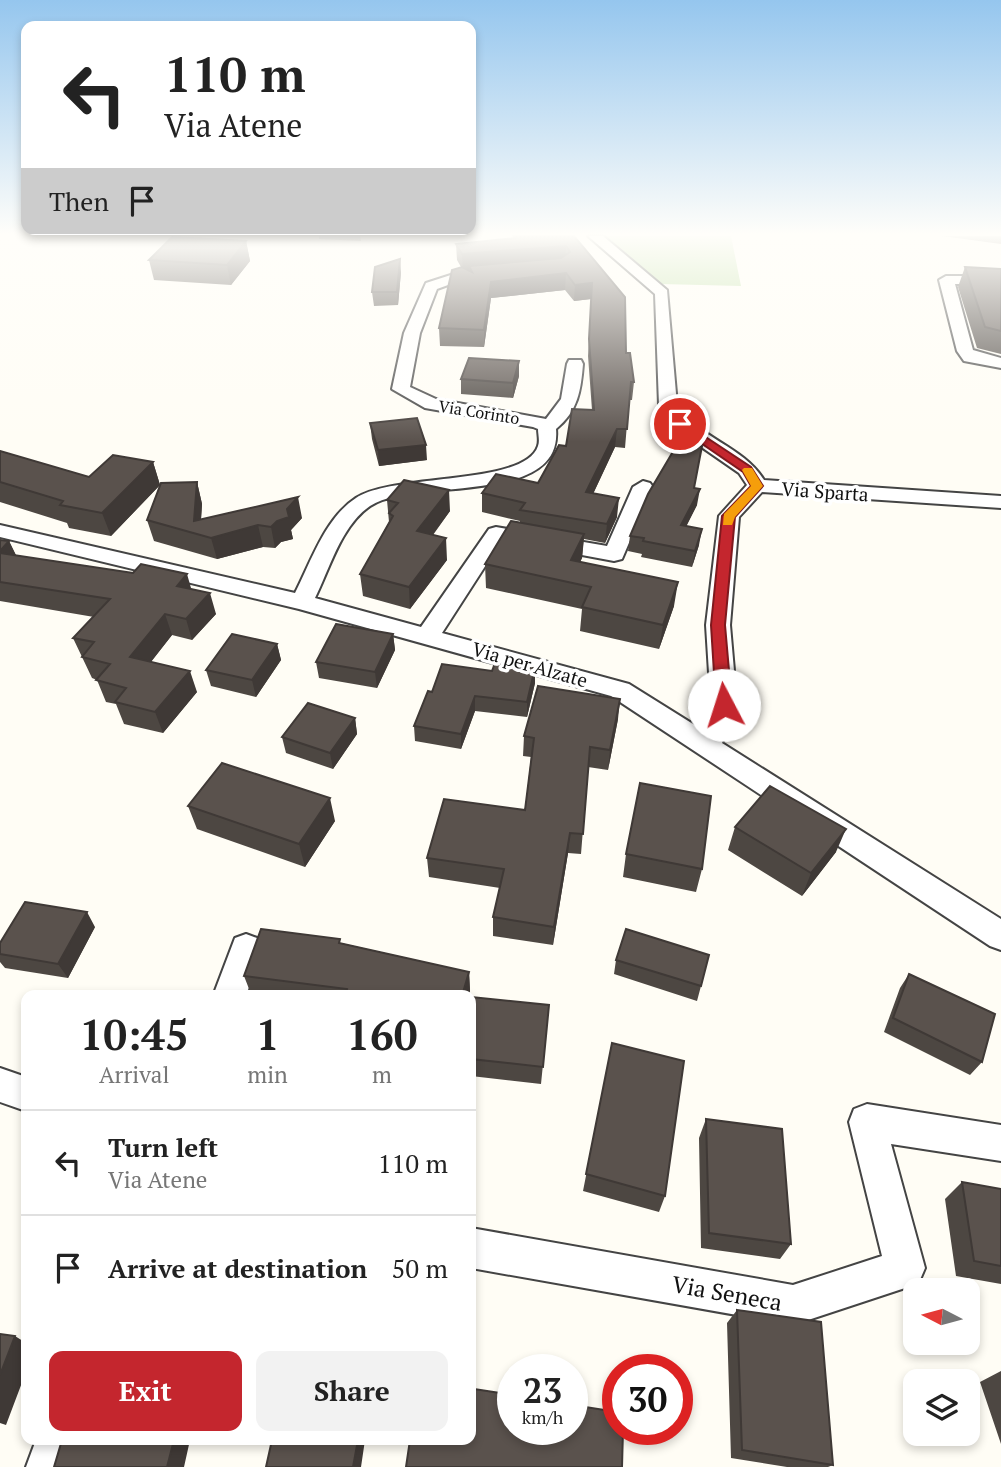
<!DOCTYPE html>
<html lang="en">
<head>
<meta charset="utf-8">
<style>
  :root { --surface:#fff; --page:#f2f2f2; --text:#222; --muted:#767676; --line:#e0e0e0; --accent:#c4262e }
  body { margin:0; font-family:"PT Serif",serif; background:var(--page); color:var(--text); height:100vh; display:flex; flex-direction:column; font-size:26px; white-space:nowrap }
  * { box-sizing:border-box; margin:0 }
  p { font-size:23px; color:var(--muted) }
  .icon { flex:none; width:38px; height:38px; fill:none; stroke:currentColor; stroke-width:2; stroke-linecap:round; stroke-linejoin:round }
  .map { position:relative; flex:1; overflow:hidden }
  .panel { position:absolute; left:21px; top:990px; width:455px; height:455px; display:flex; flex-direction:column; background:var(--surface); border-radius:14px; box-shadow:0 4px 10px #0003 }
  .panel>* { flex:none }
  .banner { position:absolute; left:21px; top:21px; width:455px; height:214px; border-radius:14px; box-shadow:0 4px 10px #0003; background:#fff; color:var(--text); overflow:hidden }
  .needle { width:46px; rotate:276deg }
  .tools { position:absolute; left:903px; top:1278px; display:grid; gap:14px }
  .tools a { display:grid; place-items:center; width:77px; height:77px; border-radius:14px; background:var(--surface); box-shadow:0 4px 10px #0003; font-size:35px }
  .speed { position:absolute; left:497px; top:1354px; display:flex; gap:14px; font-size:35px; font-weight:700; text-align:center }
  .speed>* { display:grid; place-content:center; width:91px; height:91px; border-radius:50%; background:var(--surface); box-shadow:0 4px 10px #0003; line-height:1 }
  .speed small { font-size:18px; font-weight:400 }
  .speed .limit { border:10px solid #d22; background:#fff; color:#111 }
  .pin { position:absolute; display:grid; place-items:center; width:60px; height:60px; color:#fff; margin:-30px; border:4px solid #fff; border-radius:50%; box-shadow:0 2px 7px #0007 }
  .me { position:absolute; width:77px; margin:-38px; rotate:355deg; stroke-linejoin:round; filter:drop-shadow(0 0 5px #0008) }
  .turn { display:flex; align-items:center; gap:24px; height:147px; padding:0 28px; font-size:32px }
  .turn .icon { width:91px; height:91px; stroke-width:2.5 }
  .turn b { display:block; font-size:49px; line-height:60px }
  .then { display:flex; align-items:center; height:66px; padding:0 28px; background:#0003; gap:14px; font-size:26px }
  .eta { display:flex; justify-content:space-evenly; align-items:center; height:119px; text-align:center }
  .eta b { font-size:42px; font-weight:700; line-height:49px }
  .action { display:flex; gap:14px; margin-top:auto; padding:14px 28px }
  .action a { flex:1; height:80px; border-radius:14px; background:var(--accent); color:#fff; font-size:28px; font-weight:700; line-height:80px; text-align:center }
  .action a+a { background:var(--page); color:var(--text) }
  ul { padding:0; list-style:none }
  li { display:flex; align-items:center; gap:21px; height:105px; padding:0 28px; border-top:2px solid var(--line) }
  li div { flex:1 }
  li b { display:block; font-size:26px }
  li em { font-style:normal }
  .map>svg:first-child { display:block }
</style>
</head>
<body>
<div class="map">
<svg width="1001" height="1467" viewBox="0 0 1001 1467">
  <rect width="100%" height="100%" fill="#fffdf5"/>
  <path fill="#b9dc9c" d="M 602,236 L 731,236 L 741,286 L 661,284 Z"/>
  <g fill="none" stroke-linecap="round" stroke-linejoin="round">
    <g stroke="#444" stroke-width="4">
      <path id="minor" d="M 588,236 L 603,236 L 667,290 L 677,405 C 698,438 743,446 764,480 L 1001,496 L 1001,508 L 762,492 L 739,517 L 730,625 L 737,705 L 722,743 L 1001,919 L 1001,950 L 990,946 L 611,696 L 299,609 L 0,537 L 0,525 L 295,593 C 311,562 325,518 356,498 C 393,473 525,486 538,446 C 540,441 538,434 538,429 L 533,427 L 425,408 L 392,389 L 404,333 L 426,283 L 457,273 L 491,271 L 491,277 L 459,281 L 437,289 L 420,333 L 410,387 L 436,399 L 546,419 L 561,399 L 567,364 L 569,360 L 581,360 L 583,364 C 581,390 578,411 556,429 C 563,507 414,477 370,506 C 341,526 330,568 315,598 L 421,627 L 489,529 L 496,527 L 607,546 L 633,487 L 643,481 L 650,483 L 653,487 L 622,559 L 614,561 L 502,540 L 442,633 L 629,684 L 701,729 L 711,705 L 706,625 L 719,516 L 747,485 L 739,473 L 674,428 L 659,405 L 655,294 Z
        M 1001,276 L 1001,284 L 955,284 L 973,350 L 1001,358 L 1001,368 L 964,361 L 957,351 L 939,280 L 946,276 Z
        M 246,934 L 257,938 L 262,948 L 246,996 L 213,996 L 235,938 Z
        M 0,1068 L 26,1077 L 26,1111 L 0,1102 Z
        M 867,1104 L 1001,1125 L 1001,1161 L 891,1144 L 925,1268 L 919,1282 L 905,1288 L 793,1325 L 471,1268 L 471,1228 L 793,1285 L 882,1256 L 849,1122 L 854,1109 Z
        M 36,1440 L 80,1440 L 70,1467 L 26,1467 Z"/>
    </g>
    <use href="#minor" fill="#fff" fill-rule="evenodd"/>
  </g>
  <path fill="#4d4742" d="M 319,236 L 360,236 L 361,241 L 319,239 Z
    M 513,236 L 574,236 L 626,353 L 634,382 L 632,400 L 629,400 L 625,448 L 615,447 L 593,494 L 617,517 L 605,543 L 584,539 L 582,558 L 580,562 L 674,606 L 659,649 L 580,631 L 582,609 L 486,588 L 485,564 L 520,523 L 520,521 L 482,512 L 482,493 L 538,483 L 592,410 L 588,356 L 591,299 L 574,301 L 565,290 L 491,298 L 484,347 L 440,346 L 439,328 L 461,267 L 457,260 L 456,244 L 513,239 Z
    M 942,236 L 1001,236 L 1001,244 Z
    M 246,241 L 250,261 L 231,285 L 154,280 L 149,260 Z
    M 965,267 L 1001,269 L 1001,354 L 977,348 L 958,287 Z
    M 401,272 L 398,305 L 374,306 L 372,292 Z
    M 519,376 L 513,398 L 461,394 L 461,379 Z
    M 370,423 L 427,460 L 379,466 L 372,439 Z
    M 0,451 L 89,477 L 153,462 L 160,485 L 111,536 L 69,528 L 67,523 L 0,502 Z
    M 197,482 L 202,504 L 201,519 L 302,518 L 291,530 L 293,539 L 281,542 L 275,548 L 263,547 L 217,559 L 154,541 L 147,520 Z
    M 694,488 L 697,505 L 686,526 L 699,545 L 692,567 L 641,557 L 642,554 L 628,551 L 630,536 Z
    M 387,500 L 450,511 L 433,535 L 447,560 L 410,609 L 363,596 L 360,574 L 389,522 Z
    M 0,540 L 9,541 L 16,555 L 191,589 L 216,614 L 192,640 L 172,635 L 151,662 L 197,692 L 163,733 L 124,724 L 116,704 L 106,702 L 97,680 L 92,678 L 73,638 L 94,617 L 0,601 Z
    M 393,634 L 395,650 L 377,688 L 319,678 L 316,662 Z
    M 277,644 L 281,660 L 256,697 L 211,686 L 206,670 Z
    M 535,668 L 535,683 L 527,717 L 475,711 L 461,749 L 415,741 L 414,726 L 432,692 L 492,671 Z
    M 355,718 L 357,734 L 333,769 L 286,753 L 282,737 Z
    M 618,719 L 608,770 L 588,767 L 581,854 L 568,853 L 553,945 L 493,936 L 493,917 L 500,888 L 429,877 L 427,858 L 525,810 L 531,757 L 523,756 L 524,736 Z
    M 188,806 L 335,821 L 305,867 L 197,829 Z
    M 735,827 L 836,852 L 802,896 L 728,850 Z
    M 626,854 L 702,869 L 696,892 L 623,877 Z
    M 95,927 L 68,978 L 5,968 L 0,962 L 0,943 Z
    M 341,943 L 469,972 L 470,991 L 468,996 L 263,996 L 251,994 L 244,976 Z
    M 616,960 L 701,986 L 697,1001 L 614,974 Z
    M 909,974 L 982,1062 L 970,1075 L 884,1032 L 900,988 Z
    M 471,997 L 549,1005 L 541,1084 L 471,1076 Z
    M 612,1043 L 665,1196 L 659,1212 L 583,1191 Z
    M 706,1119 L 791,1244 L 780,1259 L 701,1248 L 699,1138 Z
    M 962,1182 L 1001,1189 L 1001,1284 L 956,1276 L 945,1199 Z
    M 737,1310 L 833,1465 L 828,1467 L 787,1467 L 731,1458 L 727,1323 Z
    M 1001,1371 L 1001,1444 L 980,1382 Z"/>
  <path fill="#3f3936" d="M 246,241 L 250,261 L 231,285 L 227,265 Z
    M 566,246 L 565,261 L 469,266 L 469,269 L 463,270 L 462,254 Z
    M 400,259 L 401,272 L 398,305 L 397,292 Z
    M 566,273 L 565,290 L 491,298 L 484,347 L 484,330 L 491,282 Z
    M 592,283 L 591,299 L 574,301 L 575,285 Z
    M 519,361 L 519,376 L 513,398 L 513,383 Z
    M 617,429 L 615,447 L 585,511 L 586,492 Z
    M 426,445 L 427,460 L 379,466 L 378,450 Z
    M 153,462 L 160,485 L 111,536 L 102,513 Z
    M 197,482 L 202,504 L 200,535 L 194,521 Z
    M 700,489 L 697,505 L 679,541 L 681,525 Z
    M 449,490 L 450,511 L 419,553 L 417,531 Z
    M 298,497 L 302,518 L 291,530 L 293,539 L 281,542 L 275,548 L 271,527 Z
    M 619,498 L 617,517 L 605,543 L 607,524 Z
    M 258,525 L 263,547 L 217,559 L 211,538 Z
    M 702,529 L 699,545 L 692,567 L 695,551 Z
    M 584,534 L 582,558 L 570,583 L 571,560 Z
    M 446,538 L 447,560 L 410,609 L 409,587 Z
    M 9,541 L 19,562 L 0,555 L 0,551 Z
    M 187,574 L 193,595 L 177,586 Z
    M 678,582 L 674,606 L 659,649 L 663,625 Z
    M 210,593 L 216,614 L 192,640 L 186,619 Z
    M 165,614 L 172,635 L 138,678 L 130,657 Z
    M 393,634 L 395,650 L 377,688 L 375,672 Z
    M 277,644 L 281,660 L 256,697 L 252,680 Z
    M 535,668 L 535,683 L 527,717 L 527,702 Z
    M 190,671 L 197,692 L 163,733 L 155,712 Z
    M 475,696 L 475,711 L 461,749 L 461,734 Z
    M 620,699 L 618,719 L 608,770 L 610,750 Z
    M 355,718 L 357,734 L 333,769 L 330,753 Z
    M 330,798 L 335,821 L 305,867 L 299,844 Z
    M 846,829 L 836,852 L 802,896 L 811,873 Z
    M 570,833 L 568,853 L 553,945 L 554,927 Z
    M 87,912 L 95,927 L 68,978 L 58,964 Z
    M 469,972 L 470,991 L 468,996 L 462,996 Z
    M 15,1336 L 26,1343 L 26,1372 L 6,1425 L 0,1423 L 0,1375 Z
    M 174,1440 L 190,1440 L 184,1467 L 167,1467 Z
    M 358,1440 L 365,1440 L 361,1467 L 353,1467 Z"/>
  <path fill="#5a524d" stroke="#3f3936" stroke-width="2" d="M 514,236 L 574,236 L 625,297 L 626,353 L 630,353 L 634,382 L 631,382 L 627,429 L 617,429 L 586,492 L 619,498 L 607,524 L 520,510 L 525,503 L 482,493 L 496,474 L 538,483 L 559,445 L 566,446 L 572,409 L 594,410 L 589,339 L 592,283 L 575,285 L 566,273 L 491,282 L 484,330 L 439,328 L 452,270 L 462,267 L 472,272 L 469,266 L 561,258 L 570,252 L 566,246 L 462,254 L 456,244 L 516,238 Z
    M 172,237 L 246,241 L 227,265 L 149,260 Z
    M 400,259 L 397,292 L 372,292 L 375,267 Z
    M 965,267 L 1001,269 L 1001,331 L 985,327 Z
    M 469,358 L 519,361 L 513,383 L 461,379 Z
    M 417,418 L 426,445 L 378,450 L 370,423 Z
    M 678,443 L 702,446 L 694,488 L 700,489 L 681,525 L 702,529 L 695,551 L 643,541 L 644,538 L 630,536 L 648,494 Z
    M 0,451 L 89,477 L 113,455 L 153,462 L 102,513 L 60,505 L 63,501 L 0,482 Z
    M 404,480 L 449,490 L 417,531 L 446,538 L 409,587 L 360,574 L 393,516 L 389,513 L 398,503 L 387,500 Z
    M 197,482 L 194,521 L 298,497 L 287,509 L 289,517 L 277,521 L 271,527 L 258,525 L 211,538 L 147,520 L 161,483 Z
    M 511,521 L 584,534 L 571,560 L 678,582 L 663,625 L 582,607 L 591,587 L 485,564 Z
    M 0,540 L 9,541 L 0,551 Z
    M 0,553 L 133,573 L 141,564 L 187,574 L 177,586 L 210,593 L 186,619 L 165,614 L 130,657 L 190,671 L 155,712 L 115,702 L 126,688 L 96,680 L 110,664 L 82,657 L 94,642 L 73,638 L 110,599 L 0,582 Z
    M 336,624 L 393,634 L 375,672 L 316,662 Z
    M 232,634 L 277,644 L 252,680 L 206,670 Z
    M 495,663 L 535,668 L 527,702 L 475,696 L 461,734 L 414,726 L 428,691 L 432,692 L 442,664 L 492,671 Z
    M 538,686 L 620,699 L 610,750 L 590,747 L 583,834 L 570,833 L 554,927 L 493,917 L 504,869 L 427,858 L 444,799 L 525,810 L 534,738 L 524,736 Z
    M 308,703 L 355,718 L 330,753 L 282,737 Z
    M 222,763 L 330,798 L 299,844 L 188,806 Z
    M 640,783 L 711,796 L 702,869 L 626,854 Z
    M 770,786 L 846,829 L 811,873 L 735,827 Z
    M 25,902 L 87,912 L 58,964 L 0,954 L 0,943 Z
    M 261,929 L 340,939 L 339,943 L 469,972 L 462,996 L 463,996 L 345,996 L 347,989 L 244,976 Z
    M 626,929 L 709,955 L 701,986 L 616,960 Z
    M 909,974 L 995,1014 L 982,1062 L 893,1018 Z
    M 79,991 L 111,996 L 76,996 Z
    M 471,997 L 549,1005 L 543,1067 L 471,1059 Z
    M 612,1043 L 684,1061 L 665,1196 L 586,1174 Z
    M 706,1119 L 782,1129 L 791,1244 L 709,1233 Z
    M 962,1182 L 1001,1189 L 1001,1266 L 974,1261 Z
    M 737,1310 L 821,1322 L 833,1465 L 742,1450 Z
    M 0,1334 L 15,1336 L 0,1375 Z
    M 474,1389 L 513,1395 L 513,1430 L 572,1430 L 572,1405 L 618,1412 L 618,1430 L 623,1430 L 622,1467 L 406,1467 L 410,1440 L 471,1440 L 471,1405 Z
    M 62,1440 L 174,1440 L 167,1467 L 54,1467 Z
    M 272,1440 L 358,1440 L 353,1467 L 266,1467 Z"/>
  <linearGradient id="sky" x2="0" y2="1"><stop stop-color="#95c6ee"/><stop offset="0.53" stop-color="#fffefa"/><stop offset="1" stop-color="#fffefa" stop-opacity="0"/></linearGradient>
  <rect width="1001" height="442" fill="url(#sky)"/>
  <path fill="#c4262e" stroke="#7f191e" stroke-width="2" d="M 680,420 L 751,467 L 763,486 L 735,517 L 725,625 L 732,705 L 724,710 L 716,705 L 711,625 L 722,516 L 751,486 L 743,472 L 676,426 L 674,424 Z"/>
  <path fill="#f59e0b" d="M 744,468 L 752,468 L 763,486 L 735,517 L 732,525 L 723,525 L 724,514 L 751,486 L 742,470 Z"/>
  <g text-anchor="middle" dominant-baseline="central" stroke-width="7" stroke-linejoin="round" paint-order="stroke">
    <g font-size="16" fill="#111" stroke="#fff">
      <text transform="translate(479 412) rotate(9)">Via Corinto</text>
    </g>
    <g font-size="19" fill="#111" stroke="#fff">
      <text transform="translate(825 491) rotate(4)">Via Sparta</text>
      <text transform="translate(530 664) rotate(16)">Via per Alzate</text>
    </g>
    <g font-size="23" fill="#111" stroke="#fff">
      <text transform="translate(727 1293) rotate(10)">Via Seneca</text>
    </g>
  </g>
</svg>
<div class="tools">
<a><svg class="needle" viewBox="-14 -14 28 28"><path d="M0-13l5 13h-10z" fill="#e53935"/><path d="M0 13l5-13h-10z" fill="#767676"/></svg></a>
<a><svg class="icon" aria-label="layers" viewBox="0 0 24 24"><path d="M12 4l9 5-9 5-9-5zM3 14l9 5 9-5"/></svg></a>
</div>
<div class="speed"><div>23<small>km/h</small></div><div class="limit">30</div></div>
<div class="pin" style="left:680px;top:424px;background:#d93025"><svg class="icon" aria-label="arrive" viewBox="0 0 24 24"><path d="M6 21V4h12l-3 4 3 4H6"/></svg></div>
<svg class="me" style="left:724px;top:705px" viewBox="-20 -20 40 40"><circle r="19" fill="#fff"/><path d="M0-13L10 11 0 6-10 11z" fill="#c4262e"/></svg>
<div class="banner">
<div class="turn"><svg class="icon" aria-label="left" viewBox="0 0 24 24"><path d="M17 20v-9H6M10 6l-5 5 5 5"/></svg><div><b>110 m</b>Via Atene</div></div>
<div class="then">Then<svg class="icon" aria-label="arrive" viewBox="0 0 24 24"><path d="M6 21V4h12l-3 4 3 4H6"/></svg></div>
</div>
<section class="panel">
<div class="eta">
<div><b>10:45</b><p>Arrival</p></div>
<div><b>1</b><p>min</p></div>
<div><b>160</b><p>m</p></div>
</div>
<ul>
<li><svg class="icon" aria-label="left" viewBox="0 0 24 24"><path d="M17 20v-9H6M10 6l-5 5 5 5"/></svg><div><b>Turn left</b><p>Via Atene</p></div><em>110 m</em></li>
<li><svg class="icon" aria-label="arrive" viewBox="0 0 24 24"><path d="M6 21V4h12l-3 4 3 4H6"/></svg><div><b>Arrive at destination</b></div><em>50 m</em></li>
</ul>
<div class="action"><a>Exit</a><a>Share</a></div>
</section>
</div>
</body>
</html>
